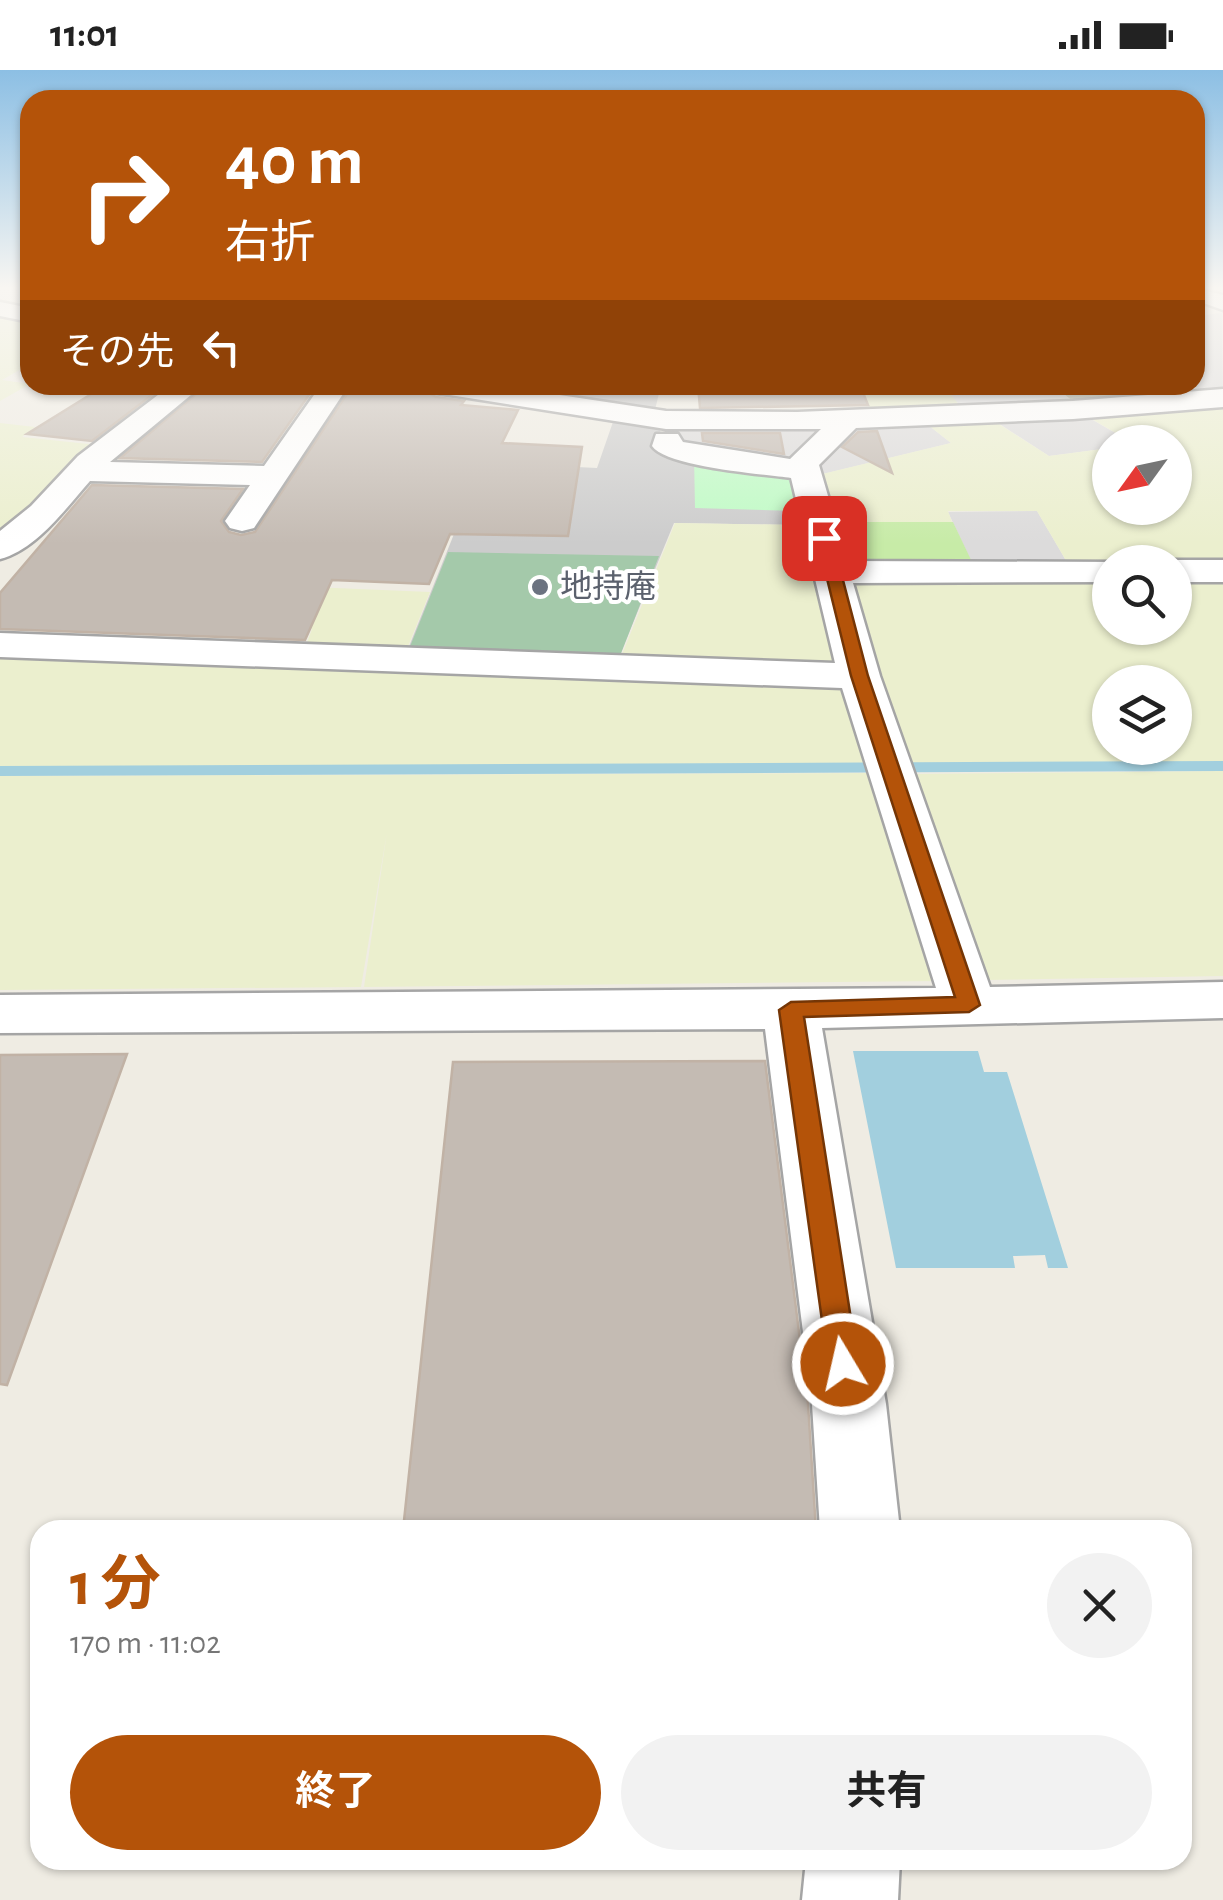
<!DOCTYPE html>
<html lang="ja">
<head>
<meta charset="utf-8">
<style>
  :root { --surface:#fff; --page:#f2f2f2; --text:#222; --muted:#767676; --accent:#b45309 }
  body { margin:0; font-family:"Alegreya Sans","Noto Sans JP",sans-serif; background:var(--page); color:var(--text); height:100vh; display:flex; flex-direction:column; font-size:38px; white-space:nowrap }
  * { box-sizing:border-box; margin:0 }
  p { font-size:32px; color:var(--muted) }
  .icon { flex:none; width:55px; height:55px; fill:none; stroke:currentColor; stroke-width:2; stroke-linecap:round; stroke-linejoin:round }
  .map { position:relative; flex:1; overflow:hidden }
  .details { position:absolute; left:30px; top:1450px; width:1162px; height:350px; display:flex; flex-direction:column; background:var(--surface); border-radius:30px; box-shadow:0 2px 8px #0004 }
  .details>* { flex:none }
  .hud { position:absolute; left:20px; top:20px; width:1185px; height:305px; border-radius:30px; box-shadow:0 2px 8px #0004; background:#b45309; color:#fff; overflow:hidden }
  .needle { width:65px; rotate:237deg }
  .fabs { position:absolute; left:1092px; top:355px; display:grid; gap:20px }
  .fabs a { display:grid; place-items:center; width:100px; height:100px; border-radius:50%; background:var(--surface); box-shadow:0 2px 8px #0004; font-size:50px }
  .pin { position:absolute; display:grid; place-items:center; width:85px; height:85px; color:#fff; margin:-42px; border-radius:20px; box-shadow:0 5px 15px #0006 }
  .me { position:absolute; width:110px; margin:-55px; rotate:351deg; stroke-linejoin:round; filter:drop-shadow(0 0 8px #0008) }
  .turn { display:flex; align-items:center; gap:35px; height:210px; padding:0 40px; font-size:45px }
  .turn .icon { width:130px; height:130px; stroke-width:2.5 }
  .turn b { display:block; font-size:70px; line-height:85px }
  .then { display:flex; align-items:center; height:95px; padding:0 40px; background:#0003; gap:20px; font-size:38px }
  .round { display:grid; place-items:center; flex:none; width:105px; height:105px; border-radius:52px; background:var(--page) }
  .head { display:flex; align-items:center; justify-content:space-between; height:170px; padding:0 40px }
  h1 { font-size:60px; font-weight:700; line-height:75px; color:var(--accent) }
  .button { display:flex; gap:20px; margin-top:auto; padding:20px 40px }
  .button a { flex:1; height:115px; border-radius:60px; background:var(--accent); color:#fff; font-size:40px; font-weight:700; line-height:115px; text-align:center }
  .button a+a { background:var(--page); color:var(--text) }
  .status { display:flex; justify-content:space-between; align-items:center; height:70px; padding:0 50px; background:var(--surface); direction:ltr }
  .status svg { height:28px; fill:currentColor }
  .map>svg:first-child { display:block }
</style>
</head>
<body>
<div class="status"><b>11:01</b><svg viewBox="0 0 49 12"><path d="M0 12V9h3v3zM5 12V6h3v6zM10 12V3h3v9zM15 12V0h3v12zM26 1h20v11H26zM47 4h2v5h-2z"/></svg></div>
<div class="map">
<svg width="1223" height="1830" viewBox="0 0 1223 1830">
  <rect width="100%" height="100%" fill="#efece3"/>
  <path fill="#dcdbdb" d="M 1222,243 L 1223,323 L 1201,322 L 1194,315 L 1195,246 Z
    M 1084,345 L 1131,372 L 1110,372 L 1110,378 L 1049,386 L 992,349 Z
    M 923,351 L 951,373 L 819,405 L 815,394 L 856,354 Z
    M 673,356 L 826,356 L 791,390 L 674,375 Z
    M 1037,441 L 1068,494 L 973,495 L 948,442 Z"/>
  <path fill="#ccc" d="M 466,315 L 661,315 L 654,344 Z
    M 614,349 L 660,355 L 661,377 L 791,401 L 802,455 L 674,453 L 619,587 L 408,579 L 458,454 L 495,393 L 597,398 Z"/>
  <path fill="#c3c4af" d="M 1053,315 L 1174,315 L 1183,324 L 1075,333 Z"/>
  <path fill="#ebefce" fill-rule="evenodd" d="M 0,246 L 30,249 L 30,294 L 2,310 L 30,314 L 0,331 Z
    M 861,315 L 943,315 L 962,338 L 871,343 Z
    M 1223,334 L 1223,494 L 1068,494 L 1037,441 L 948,441 L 952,452 L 833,452 L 818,405 L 951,373 L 923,351 L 991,349 L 1049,386 L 1110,378 L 1110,438 L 1175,438 L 1175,372 L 1131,372 L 1085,345 Z
    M 0,353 L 35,357 L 22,367 L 98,375 L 0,465 Z
    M 675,453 L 802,455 L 837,590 L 824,594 L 621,587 Z
    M 1110,508 L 1110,558 L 1175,558 L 1175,508 L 1223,508 L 1223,692 L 911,694 L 849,509 ZM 1110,612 L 1175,612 L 1175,678 L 1110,678 Z
    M 287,516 L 430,522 L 407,579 L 306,575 L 312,559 L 264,557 Z
    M 0,584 L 846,615 L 871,694 L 0,697 Z
    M 1223,701 L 1223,906 L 982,910 L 915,704 Z
    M 873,703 L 939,911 L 364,917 L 387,762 L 361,917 L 0,920 L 0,706 Z"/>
  <path fill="#c7eba7" d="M 832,452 L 953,452 L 973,494 L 858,495 L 844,489 Z"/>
  <path fill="#a4c9aa" d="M 448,482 L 659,486 L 620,586 L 409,579 Z"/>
  <path fill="#bffbc5" d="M 694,386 L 790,402 L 797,441 L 695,438 Z"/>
  <path fill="#e6e6e6" d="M 943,315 L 1053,315 L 1074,333 L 962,338 Z"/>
  <path fill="#a2cfde" d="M 853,981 L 978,981 L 984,1002 L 1007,1002 L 1068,1198 L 1048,1198 L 1045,1185 L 1013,1186 L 1015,1198 L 896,1198 Z"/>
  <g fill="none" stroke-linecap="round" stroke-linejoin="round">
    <path fill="#a2cfde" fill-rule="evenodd" d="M 1223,691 L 1223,701 L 0,706 L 0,696 Z"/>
  </g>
  <path fill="#c4bbb3" stroke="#c1b2a5" stroke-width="2.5" d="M 106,315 L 165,315 L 92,371 L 27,364 Z
    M 207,315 L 316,315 L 262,392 L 120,388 Z
    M 353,315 L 420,317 L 436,327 L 464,331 L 461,335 L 518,340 L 502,373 L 582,377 L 568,466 L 450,464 L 429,514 L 332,510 L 305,570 L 0,559 L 0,523 L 92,415 L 243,419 L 221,451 L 229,462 L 241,465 L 255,462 Z
    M 698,315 L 860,315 L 868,335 L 700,338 Z
    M 877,361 L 892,403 L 842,377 L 858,362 Z
    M 702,363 L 780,363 L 784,384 L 703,371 Z
    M 127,984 L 7,1315 L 0,1314 L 0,985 Z
    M 765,991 L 808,1334 L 816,1460 L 403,1460 L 453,992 Z"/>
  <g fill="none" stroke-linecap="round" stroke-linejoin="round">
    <g stroke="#a5a5a5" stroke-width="5">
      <path id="street" d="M 1195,218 L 1223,225 L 1223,240 L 1195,230 Z
        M 0,232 L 30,238 L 30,252 L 0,246 Z
        M 171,315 L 203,315 L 110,392 L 264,396 L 321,315 L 349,315 L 254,458 L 242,461 L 230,458 L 225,451 L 250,415 L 90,411 C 66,438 36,480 0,489 L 0,461 L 31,436 L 78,386 Z
        M 423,315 L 493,315 L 666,341 L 797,342 L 1073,331 L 1223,319 L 1223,337 L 1073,349 L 856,358 L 819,395 L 847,491 L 1120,492 L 1110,492 L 1110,512 L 853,513 L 880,606 L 990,917 L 1223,912 L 1223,948 L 822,958 L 886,1334 L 900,1460 L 820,1460 L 812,1334 L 765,959 L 0,963 L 0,925 L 936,918 L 842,618 L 0,587 L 0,563 L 835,593 L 791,408 C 763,404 666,397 652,376 L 656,364 L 678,364 L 683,372 L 790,389 L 821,359 L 666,359 L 437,323 Z
        M 1175,490 L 1223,490 L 1223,512 L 1175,512 L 1175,492 L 1165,492 Z
        M 806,1790 L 900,1790 L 898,1830 L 802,1830 Z"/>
    </g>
    <use href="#street" fill="#fff" fill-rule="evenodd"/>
  </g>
  <linearGradient id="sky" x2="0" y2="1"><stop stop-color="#8cbfe4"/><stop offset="0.46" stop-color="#f8f6f2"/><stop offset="1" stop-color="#f8f6f2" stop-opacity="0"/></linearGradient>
  <rect width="1223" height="474" fill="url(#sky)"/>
  <path fill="#b45309" stroke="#753606" stroke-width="2.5" d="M 824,464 L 832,468 L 868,606 L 980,935 L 969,942 L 804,947 L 858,1294 L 854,1304 L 843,1307 L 832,1304 L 828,1294 L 779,940 L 791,932 L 955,927 L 851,606 L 817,468 Z"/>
  <circle fill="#6b7280" stroke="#fff" stroke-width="4" cx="540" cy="517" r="10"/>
  <g text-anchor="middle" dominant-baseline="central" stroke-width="8" stroke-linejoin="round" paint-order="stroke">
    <g font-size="32" fill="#5b616d" stroke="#fff" text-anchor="start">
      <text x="560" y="517">地持庵</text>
    </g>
  </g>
</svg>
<div class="fabs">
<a><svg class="needle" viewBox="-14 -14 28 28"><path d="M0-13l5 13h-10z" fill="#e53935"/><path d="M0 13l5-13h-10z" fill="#767676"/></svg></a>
<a><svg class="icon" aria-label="search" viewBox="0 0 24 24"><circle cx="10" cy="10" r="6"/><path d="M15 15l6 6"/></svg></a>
<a><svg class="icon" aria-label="layers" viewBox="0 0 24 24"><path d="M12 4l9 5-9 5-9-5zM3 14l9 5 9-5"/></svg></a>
</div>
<div class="pin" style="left:824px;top:468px;background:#d93025"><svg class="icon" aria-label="arrive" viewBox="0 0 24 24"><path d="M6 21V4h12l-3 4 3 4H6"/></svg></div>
<svg class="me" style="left:843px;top:1294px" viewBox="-20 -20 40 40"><circle r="17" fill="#b45309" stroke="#fff" stroke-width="3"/><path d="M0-11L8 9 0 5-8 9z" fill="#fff"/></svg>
<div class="hud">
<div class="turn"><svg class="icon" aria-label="right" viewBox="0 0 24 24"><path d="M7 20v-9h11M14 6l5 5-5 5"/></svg><div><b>40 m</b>右折</div></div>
<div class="then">その先<svg class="icon" aria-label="left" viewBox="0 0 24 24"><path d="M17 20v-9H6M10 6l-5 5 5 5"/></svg></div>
</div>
<section class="details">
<div class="head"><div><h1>1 分</h1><p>170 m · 11:02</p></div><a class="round"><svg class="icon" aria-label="close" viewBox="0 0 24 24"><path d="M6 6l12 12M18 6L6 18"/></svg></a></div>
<div class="button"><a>終了</a><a>共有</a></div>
</section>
</div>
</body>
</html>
